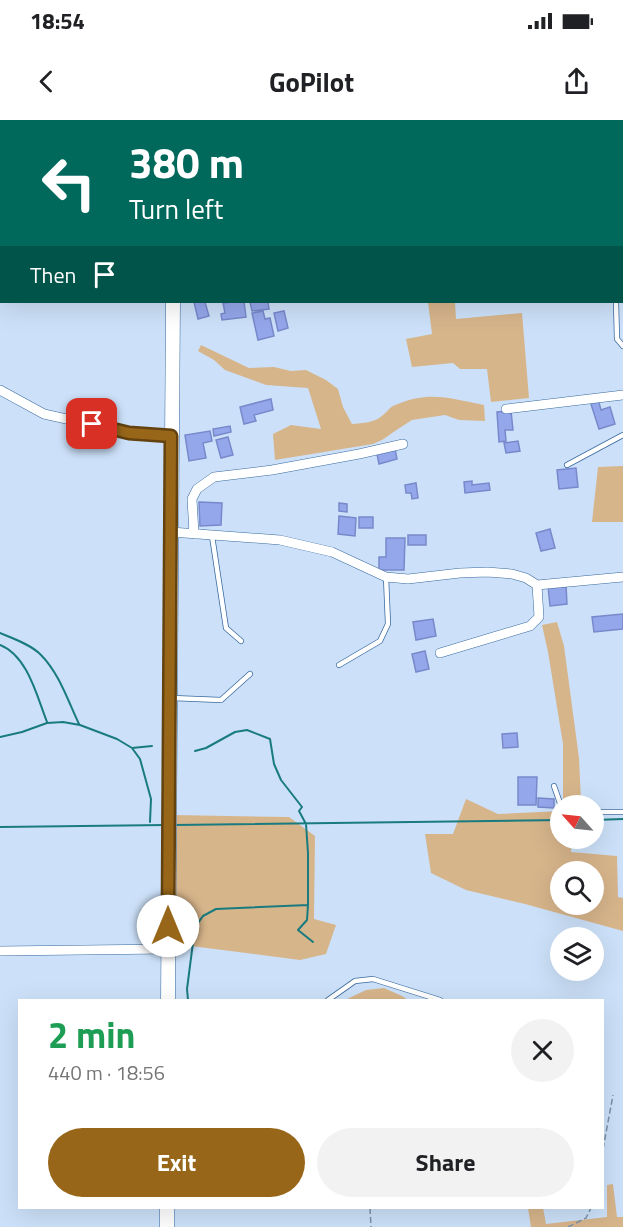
<!DOCTYPE html>
<html lang="en">
<head>
<meta charset="utf-8">
<style>
  :root { --surface:#fff; --page:#f2f2f2; --text:#202124; --muted:#757577; --accent:#986619 }
  body { margin:0; font-family:"Titillium Web",sans-serif; background:var(--page); color:var(--text); height:100vh; display:flex; flex-direction:column; font-size:22px; white-space:nowrap }
  * { box-sizing:border-box; margin:0 }
  p { font-size:20px; color:var(--muted) }
  .icon { flex:none; width:33px; height:33px; fill:none; stroke:currentColor; stroke-width:2; stroke-linecap:round; stroke-linejoin:round }
  .map { position:relative; flex:1; overflow:hidden }
  .side { position:absolute; left:18px; top:879px; width:586px; height:210px; display:flex; flex-direction:column; background:var(--surface); border-radius:0px; box-shadow:0 6px 24px #0002 }
  .side>* { flex:none }
  .guide { position:absolute; left:0px; top:0px; width:624px; height:183px; box-shadow:0 6px 24px #0002; background:#00695c; color:#fff; overflow:hidden }
  .needle { width:39px; rotate:297deg }
  .tools { position:absolute; left:550px; top:675px; display:grid; gap:12px }
  .tools a { display:grid; place-items:center; width:54px; height:54px; border-radius:50%; background:var(--surface); box-shadow:0 6px 24px #0002; font-size:30px }
  .pin { position:absolute; display:grid; place-items:center; width:51px; height:51px; color:#fff; margin:-26px; border-radius:12px; box-shadow:0 3px 9px #0006 }
  .me { position:absolute; width:66px; margin:-33px; rotate:0deg; stroke-linejoin:round; filter:drop-shadow(0 0 4px #0008) }
  .turn { display:flex; align-items:center; gap:21px; height:126px; padding:0 30px; font-size:27px }
  .turn .icon { width:78px; height:78px; stroke-width:2.5 }
  .turn b { display:block; font-size:42px; line-height:51px }
  .then { display:flex; align-items:center; height:57px; padding:0 30px; background:#0003; gap:12px; font-size:22px }
  .round { display:grid; place-items:center; flex:none; width:63px; height:63px; border-radius:32px; background:var(--page) }
  .head { display:flex; align-items:center; justify-content:space-between; height:102px; padding:0 30px }
  h1 { font-size:36px; font-weight:700; line-height:45px; color:#1e9e55 }
  .primary-button { display:flex; gap:12px; margin-top:auto; padding:12px 30px }
  .primary-button a { flex:1; height:69px; border-radius:36px; background:var(--accent); color:#fff; font-size:24px; font-weight:700; line-height:69px; text-align:center }
  .primary-button a+a { background:var(--page); color:var(--text) }
  .status { display:flex; justify-content:space-between; align-items:center; height:42px; padding:0 30px; background:var(--surface); direction:ltr }
  .status svg { height:16px; fill:currentColor }
  header { display:flex; justify-content:space-between; align-items:center; height:78px; padding:0 30px; background:var(--surface); font-size:27px; font-weight:700 }
  .map>svg:first-child { display:block }
</style>
</head>
<body>
<div class="status"><b>18:54</b><svg viewBox="0 0 49 12"><path d="M0 12V9h3v3zM5 12V6h3v6zM10 12V3h3v9zM15 12V0h3v12zM26 1h20v11H26zM47 4h2v5h-2z"/></svg></div>
<header><svg class="icon" aria-label="back" viewBox="0 0 24 24"><path d="M15 5l-7 7 7 7"/></svg>GoPilot<svg class="icon" aria-label="share" viewBox="0 0 24 24"><path d="M12 15V3M7 8l5-5 5 5M5 13v7h14v-7"/></svg></header>
<div class="map">
<svg width="623" height="1107" viewBox="0 0 623 1107">
  <rect width="100%" height="100%" fill="#cce1f9"/>
  <path fill="#d7b58b" fill-rule="evenodd" d="M 428,182 L 455,182 L 456,199 L 522,193 L 529,278 L 491,282 L 487,249 L 460,249 L 453,243 L 412,247 L 406,219 L 432,214 Z
    M 201,225 L 249,248 L 274,247 L 291,251 L 306,250 L 326,260 L 338,269 L 343,287 L 352,304 C 363,303 374,303 383,295 C 387,292 389,288 393,286 C 428,270 449,278 484,285 L 485,301 L 459,300 L 445,295 L 412,300 L 398,309 L 382,320 L 373,324 L 275,340 L 273,314 L 291,305 L 321,309 L 308,268 L 266,265 L 225,250 L 214,240 L 198,231 Z
    M 623,346 L 623,402 L 592,402 L 598,347 Z
    M 557,502 L 564,526 L 579,638 L 581,681 L 563,681 L 563,624 L 548,532 L 542,505 Z
    M 466,679 L 498,694 L 561,691 L 561,718 L 572,719 L 571,732 L 617,736 L 618,777 L 623,778 L 623,811 L 525,784 L 466,770 L 431,753 L 425,714 L 453,714 ZM 561,752 L 594,752 L 594,784 L 561,784 Z
    M 173,695 L 289,697 L 315,716 L 314,799 L 336,805 L 326,834 L 300,840 L 175,824 Z
    M 384,868 L 402,876 L 408,880 L 345,880 L 366,870 Z
    M 613,1064 L 617,1097 L 623,1097 L 623,1107 L 531,1107 L 528,1088 L 543,1088 L 546,1104 L 607,1097 L 607,1065 Z"/>
  <g fill="none" stroke-linecap="round" stroke-linejoin="round">
    <path stroke="#197b7f" stroke-width="2" d="M 0,513 C 12,518 32,525 41,535 C 59,553 68,581 79,604
      M 0,525 C 28,536 37,577 47,602
      M 0,617 L 22,612 L 47,603 L 63,602 L 80,605 L 117,619 L 132,628 L 140,639 L 151,679 L 150,702
      M 132,628 L 152,626
      M 195,631 L 206,628 L 235,612 L 247,610 L 270,619 L 274,644 L 281,660 L 302,687 L 299,691 L 306,704 L 308,733 L 308,785 L 307,800 L 298,810 L 313,822
      M 594,700 L 623,699
      M 174,705 L 561,700
      M 0,707 L 165,705
      M 188,880 L 187,869 L 195,807 L 203,796 L 216,789 L 308,785"/>
  </g>
  <path fill="#95a7eb" stroke="#7889cb" stroke-width="1.5" d="M 194,182 L 205,182 L 209,196 L 198,199 Z
    M 232,182 L 244,182 L 246,197 L 222,200 L 221,194 L 225,193 L 223,183 Z
    M 250,182 L 268,182 L 269,189 L 252,191 Z
    M 263,191 L 265,199 L 270,198 L 274,216 L 258,220 L 252,193 Z
    M 284,191 L 288,208 L 278,211 L 274,193 Z
    M 271,279 L 273,290 L 254,295 L 256,301 L 244,304 L 240,287 Z
    M 598,279 L 601,290 L 610,287 L 615,304 L 599,309 L 590,281 Z
    M 511,291 L 513,310 L 505,310 L 506,321 L 499,322 L 497,292 Z
    M 230,306 L 231,312 L 214,316 L 213,309 Z
    M 210,311 L 212,321 L 203,323 L 206,338 L 189,341 L 185,315 Z
    M 228,317 L 233,335 L 221,338 L 216,320 Z
    M 518,321 L 520,331 L 506,333 L 504,323 Z
    M 395,329 L 397,339 L 379,344 L 377,334 Z
    M 576,348 L 578,367 L 559,369 L 557,350 Z
    M 472,361 L 472,365 L 489,363 L 490,370 L 465,373 L 464,362 Z
    M 416,363 L 418,378 L 412,379 L 411,373 L 406,373 L 405,365 Z
    M 199,382 L 222,383 L 221,405 L 200,406 Z
    M 339,383 L 347,384 L 347,392 L 339,391 Z
    M 339,396 L 356,398 L 355,416 L 338,414 Z
    M 359,397 L 373,397 L 373,408 L 359,408 Z
    M 550,409 L 555,428 L 541,431 L 536,413 Z
    M 408,415 L 426,415 L 426,425 L 408,425 Z
    M 386,418 L 405,418 L 404,450 L 379,450 L 379,437 L 386,437 Z
    M 566,465 L 567,484 L 550,486 L 548,466 Z
    M 623,494 L 623,509 L 594,512 L 592,497 Z
    M 433,499 L 436,516 L 416,520 L 413,502 Z
    M 425,531 L 429,549 L 416,552 L 412,534 Z
    M 517,613 L 518,627 L 503,628 L 502,614 Z
    M 518,657 L 537,657 L 536,685 L 518,685 Z
    M 538,678 L 554,679 L 554,688 L 538,687 Z"/>
  <g fill="none" stroke-linecap="round" stroke-linejoin="round">
    <g stroke="#38699f" stroke-width="6">
      <path id="lane" d="M 616,182 L 617,219 L 623,226
        M 567,345 L 623,315
        M 212,416 L 226,508 L 241,521
        M 339,545 L 380,521 L 388,504 L 386,457
        M 172,578 L 221,580 L 250,554
        M 554,666 L 561,686
        M 594,692 L 623,692
        M 328,880 L 355,861 L 373,859 L 440,880"/>
    </g>
    <g stroke="#38699f" stroke-width="10">
      <path id="street" d="M 0,66 L 2,66
        M 622,84 L 623,84
        M 0,270 L 44,294 L 129,313 L 171,316
        M 506,289 L 623,275
        M 171,412 L 280,420 L 332,432 L 386,457 L 408,459 L 460,453 L 487,452 L 512,454 L 526,458 L 537,465 L 539,497 L 530,506 L 440,533
        M 194,414 L 192,379 L 197,369 L 214,357 L 272,350 L 359,334 L 403,324
        M 537,465 L 623,457
        M 0,831 L 167,829"/>
    </g>
    <g stroke="#38699f" stroke-width="15">
      <path id="secondary" d="M 174,2 L 174,0
        M 168,880 L 173,182
        M 167,1107 L 167,1088"/>
    </g>
    <path stroke="#7c91a8" stroke-width="1.5" stroke-dasharray="6 3" stroke-linecap="butt" d="M 603,1029 L 613,975
      M 370,1088 L 371,1107
      M 568,1107 L 586,1098 L 591,1088"/>
    <use href="#lane" stroke="#fff" stroke-width="4.5"/>
    <use href="#street" stroke="#fff" stroke-width="9"/>
    <use href="#secondary" stroke="#fff" stroke-width="14"/>
  </g>
  <g fill="none" stroke-linecap="round" stroke-linejoin="round">
    <g stroke="#634210" stroke-width="15">
      <path id="route" d="M 92,304 L 129,313 L 171,316 L 168,806"/>
    </g>
    <use href="#route" stroke="#986619" stroke-width="10"/>
  </g>
</svg>
<div class="tools">
<a><svg class="needle" viewBox="-14 -14 28 28"><path d="M0-13l5 13h-10z" fill="#e53935"/><path d="M0 13l5-13h-10z" fill="#757577"/></svg></a>
<a><svg class="icon" aria-label="search" viewBox="0 0 24 24"><circle cx="10" cy="10" r="6"/><path d="M15 15l6 6"/></svg></a>
<a><svg class="icon" aria-label="layers" viewBox="0 0 24 24"><path d="M12 4l9 5-9 5-9-5zM3 14l9 5 9-5"/></svg></a>
</div>
<div class="pin" style="left:92px;top:304px;background:#d93025"><svg class="icon" aria-label="arrive" viewBox="0 0 24 24"><path d="M6 21V4h12l-3 4 3 4H6"/></svg></div>
<svg class="me" style="left:168px;top:806px" viewBox="-20 -20 40 40"><circle r="19" fill="#fff"/><path d="M0-13L10 11 0 6-10 11z" fill="#986619"/></svg>
<div class="guide">
<div class="turn"><svg class="icon" aria-label="left" viewBox="0 0 24 24"><path d="M17 20v-9H6M10 6l-5 5 5 5"/></svg><div><b>380 m</b>Turn left</div></div>
<div class="then">Then<svg class="icon" aria-label="arrive" viewBox="0 0 24 24"><path d="M6 21V4h12l-3 4 3 4H6"/></svg></div>
</div>
<section class="side">
<div class="head"><div><h1>2 min</h1><p>440 m · 18:56</p></div><a class="round"><svg class="icon" aria-label="close" viewBox="0 0 24 24"><path d="M6 6l12 12M18 6L6 18"/></svg></a></div>
<div class="primary-button"><a>Exit</a><a>Share</a></div>
</section>
</div>
</body>
</html>
